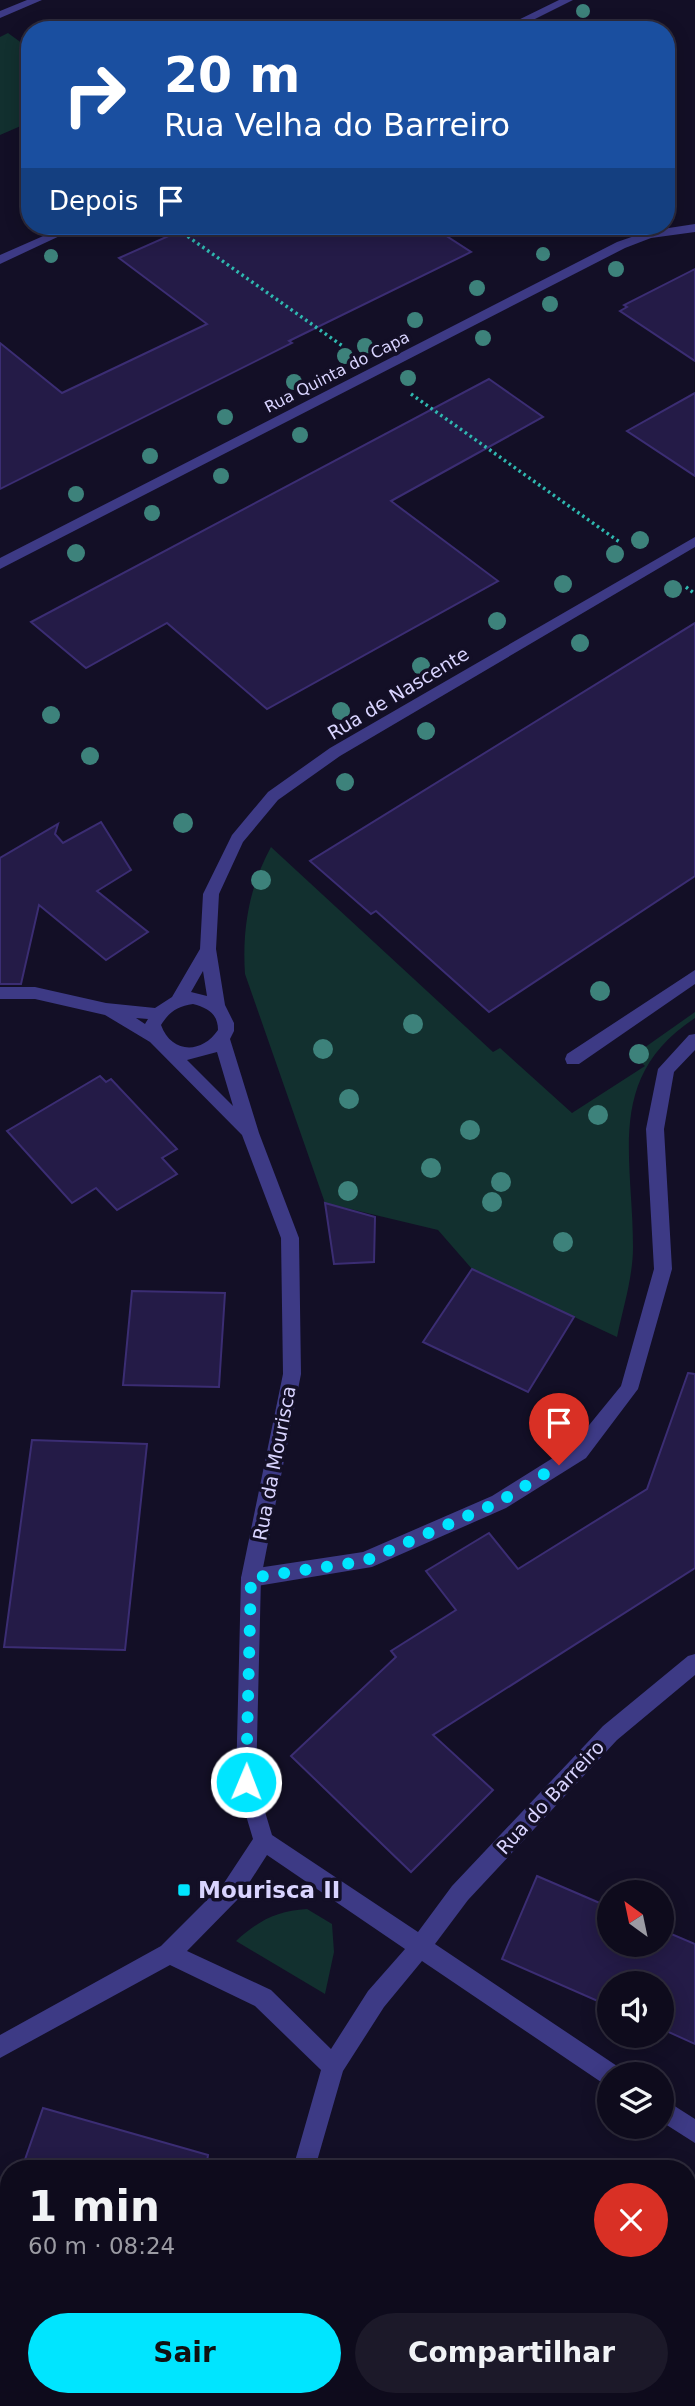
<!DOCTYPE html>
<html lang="pt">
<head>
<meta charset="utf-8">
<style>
  :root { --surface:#0e0b1c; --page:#1c1929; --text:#f1f3f6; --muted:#9b9ba3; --line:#2e2b3b; --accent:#00e5ff }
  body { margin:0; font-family:"DejaVu Sans",sans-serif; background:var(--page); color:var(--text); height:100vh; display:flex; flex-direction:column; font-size:26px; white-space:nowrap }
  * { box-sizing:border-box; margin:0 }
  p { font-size:23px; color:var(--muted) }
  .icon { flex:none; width:38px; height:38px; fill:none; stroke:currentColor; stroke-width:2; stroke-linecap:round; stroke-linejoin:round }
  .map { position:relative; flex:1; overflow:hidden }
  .drawer { position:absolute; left:0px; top:2160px; width:696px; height:247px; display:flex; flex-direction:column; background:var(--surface); border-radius:28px 28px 0 0; box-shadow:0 4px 18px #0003,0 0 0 2px var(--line) }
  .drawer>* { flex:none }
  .hud { position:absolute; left:21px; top:21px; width:654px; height:214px; border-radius:28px; box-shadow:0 4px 18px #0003,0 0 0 2px var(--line); background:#1a4fa0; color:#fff; overflow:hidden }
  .needle { width:46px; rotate:327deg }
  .controls { position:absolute; left:597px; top:1880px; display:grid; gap:14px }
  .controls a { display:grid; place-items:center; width:77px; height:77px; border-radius:50%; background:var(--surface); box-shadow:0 4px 18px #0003,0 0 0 2px var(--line); font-size:35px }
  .pin { position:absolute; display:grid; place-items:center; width:60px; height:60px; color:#fff; margin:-72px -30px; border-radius:50% 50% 50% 0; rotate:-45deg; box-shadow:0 0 7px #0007 }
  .pin .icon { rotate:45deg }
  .me { position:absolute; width:77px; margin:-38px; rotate:1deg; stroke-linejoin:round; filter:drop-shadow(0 0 5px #0008) }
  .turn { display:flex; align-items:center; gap:24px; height:147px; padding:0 28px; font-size:32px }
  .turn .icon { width:91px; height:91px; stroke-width:2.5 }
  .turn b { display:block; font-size:49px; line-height:60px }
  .then { display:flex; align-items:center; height:66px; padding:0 28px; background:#0003; gap:14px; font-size:26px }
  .round { display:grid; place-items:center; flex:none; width:74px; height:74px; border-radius:37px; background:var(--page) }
  .headline { display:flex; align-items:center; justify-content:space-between; height:119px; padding:0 28px }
  h1 { font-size:42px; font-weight:700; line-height:52px }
  .primary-button { display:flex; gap:14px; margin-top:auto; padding:14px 28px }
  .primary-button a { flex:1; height:80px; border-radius:42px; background:var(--accent); color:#111; font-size:28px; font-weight:700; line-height:80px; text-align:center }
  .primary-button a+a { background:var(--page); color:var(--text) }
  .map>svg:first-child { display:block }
</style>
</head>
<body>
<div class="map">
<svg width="695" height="2406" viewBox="0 0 695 2406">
  <rect width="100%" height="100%" fill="#130f26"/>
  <path fill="#12302f" d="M 8,33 L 30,49 L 30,122 L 0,135 L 0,37 Z
    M 271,847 L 493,1052 L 500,1048 L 572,1113 L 645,1066 L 634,1055 L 695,1012 L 695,1018 C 605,1077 633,1156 633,1247 C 633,1277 623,1308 617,1337 L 472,1269 L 438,1230 L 325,1203 L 245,974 C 242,930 249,887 271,847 Z
    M 307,1909 L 332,1924 L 334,1952 L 325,1994 L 236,1941 C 259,1920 277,1911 307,1909 Z"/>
  <path fill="#241b47" stroke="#3b2d73" stroke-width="2" d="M 191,226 L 431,226 L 471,252 L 289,341 L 292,343 L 0,489 L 0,343 L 62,393 L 207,324 L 119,258 Z
    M 695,269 L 695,361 L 620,311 L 627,307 L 624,305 Z
    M 489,379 L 543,417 L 391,501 L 498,581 L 267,709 L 167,623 L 86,668 L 31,622 Z
    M 695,393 L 695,476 L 627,431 Z
    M 695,623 L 695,876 L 489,1012 L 376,911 L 371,914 L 310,861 Z
    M 101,822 L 131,870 L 97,891 L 148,932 L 106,960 L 39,905 L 21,984 L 0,984 L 0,858 L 58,824 L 55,834 L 63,843 Z
    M 100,1076 L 106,1082 L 111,1079 L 177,1149 L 162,1158 L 177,1174 L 117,1210 L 96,1188 L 72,1203 L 7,1131 Z
    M 325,1203 L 375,1217 L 374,1262 L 334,1264 Z
    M 472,1269 L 574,1317 L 528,1392 L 423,1342 Z
    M 132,1291 L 225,1293 L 219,1387 L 123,1385 Z
    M 688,1373 L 695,1374 L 695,1568 L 433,1735 L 493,1790 L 411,1872 L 291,1756 L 396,1657 L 391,1651 L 456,1610 L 426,1571 L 489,1533 L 518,1569 L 647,1489 Z
    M 32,1440 L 147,1444 L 125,1650 L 4,1647 Z
    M 537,1876 L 609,1907 L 609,1944 L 662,1944 L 662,1930 L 695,1944 L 695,2044 L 662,2029 L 662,1983 L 609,1983 L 609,2006 L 502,1959 Z
    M 43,2108 L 208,2155 L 206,2168 L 22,2168 Z"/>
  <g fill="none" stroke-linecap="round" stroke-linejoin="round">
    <path stroke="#2fb8b0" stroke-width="3.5" stroke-dasharray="2.5 3.5" stroke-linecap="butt" d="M 173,226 L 344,347
      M 411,394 L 621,543
      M 686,587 L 695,594"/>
    <path fill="#3d3a85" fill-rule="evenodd" d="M 695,1034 L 695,1050 L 674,1072 L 664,1129 L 672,1269 L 638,1389 L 586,1458 L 506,1508 L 372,1567 L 251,1587 L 244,1584 L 241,1578 L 244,1572 L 251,1569 L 363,1552 L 492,1496 L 572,1446 L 621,1386 L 654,1269 L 646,1129 L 658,1069 L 689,1035 Z"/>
    <path fill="#3d3a85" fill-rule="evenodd" d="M 27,0 L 42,0 L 0,18 L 0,11 Z
      M 559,0 L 573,0 L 513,30 L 498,30 Z
      M 695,224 L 695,232 L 651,238 L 625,248 L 0,569 L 0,558 L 617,242 L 649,231 Z
      M 66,226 L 81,226 L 0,264 L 0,255 Z
      M 695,537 L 695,547 L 340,756 L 278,800 L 243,842 L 219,894 L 216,949 L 225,1005 L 234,1023 L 234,1031 L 230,1039 L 259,1133 L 299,1238 L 301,1374 L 261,1578 L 256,1782 L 272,1835 L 418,1932 L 452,1886 L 603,1726 L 688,1656 L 695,1654 L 695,1675 L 617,1740 L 468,1900 L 435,1944 L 617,2066 L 620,2074 L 609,2074 L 609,2085 L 601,2082 L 422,1961 L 384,2007 L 343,2071 L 315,2168 L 293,2168 L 321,2070 L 255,2006 L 170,1965 L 0,2058 L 0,2035 L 161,1946 L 224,1883 L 253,1839 L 236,1782 L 241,1578 L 283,1374 L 281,1238 L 242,1135 L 150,1042 L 105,1015 L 35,999 L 0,999 L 0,987 L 35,987 L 106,1003 L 155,1008 L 172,997 L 200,949 L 203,894 L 232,835 L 268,792 L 330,748 ZM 203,971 L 207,996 L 191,992 ZM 193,1004 C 208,1008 218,1014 218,1030 C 201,1055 171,1053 161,1025 C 169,1012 178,1006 193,1004 ZM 136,1018 L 148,1019 L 145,1024 ZM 217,1052 L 233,1106 L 187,1060 ZM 267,1855 L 405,1949 L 368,1991 L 331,2049 L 271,1990 L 187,1951 L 240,1897 Z
      M 695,970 L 695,984 L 579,1064 L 567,1064 L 565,1059 L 567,1054 Z
      M 662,2098 L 695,2119 L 695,2143 L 662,2122 Z
      M 225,2398 L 249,2398 L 247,2406 L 223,2406 Z"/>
  </g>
  <g fill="#3d827b">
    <circle cx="583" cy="11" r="7"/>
    <circle cx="543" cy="254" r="7"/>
    <circle cx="51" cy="256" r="7"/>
    <circle cx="616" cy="269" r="8"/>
    <circle cx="477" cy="288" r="8"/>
    <circle cx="550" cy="304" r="8"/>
    <circle cx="415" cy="320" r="8"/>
    <circle cx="483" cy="338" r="8"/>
    <circle cx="365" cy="346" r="8"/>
    <circle cx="345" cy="356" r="8"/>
    <circle cx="408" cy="378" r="8"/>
    <circle cx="294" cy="382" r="8"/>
    <circle cx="225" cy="417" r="8"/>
    <circle cx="300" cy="435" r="8"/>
    <circle cx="150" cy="456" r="8"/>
    <circle cx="221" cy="476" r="8"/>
    <circle cx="76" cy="494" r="8"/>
    <circle cx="152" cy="513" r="8"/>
    <circle cx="640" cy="540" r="9"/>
    <circle cx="76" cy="553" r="9"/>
    <circle cx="615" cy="554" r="9"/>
    <circle cx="563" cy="584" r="9"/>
    <circle cx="673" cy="589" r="9"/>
    <circle cx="497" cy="621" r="9"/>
    <circle cx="580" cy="643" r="9"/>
    <circle cx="421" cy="666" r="9"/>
    <circle cx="341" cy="711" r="9"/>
    <circle cx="51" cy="715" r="9"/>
    <circle cx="426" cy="731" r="9"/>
    <circle cx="90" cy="756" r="9"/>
    <circle cx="345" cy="782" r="9"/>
    <circle cx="183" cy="823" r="10"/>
    <circle cx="261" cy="880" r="10"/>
    <circle cx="600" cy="991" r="10"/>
    <circle cx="413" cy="1024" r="10"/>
    <circle cx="323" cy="1049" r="10"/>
    <circle cx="639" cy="1054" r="10"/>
    <circle cx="349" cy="1099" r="10"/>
    <circle cx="598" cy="1115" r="10"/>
    <circle cx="470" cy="1130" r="10"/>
    <circle cx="431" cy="1168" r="10"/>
    <circle cx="501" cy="1182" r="10"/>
    <circle cx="348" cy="1191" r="10"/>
    <circle cx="492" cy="1202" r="10"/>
    <circle cx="563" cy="1242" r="10"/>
  </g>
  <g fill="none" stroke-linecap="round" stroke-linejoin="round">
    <path stroke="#00e5ff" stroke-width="12" stroke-dasharray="0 21.6" d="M 246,1782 L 251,1578 L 365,1561 L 499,1502 L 559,1465"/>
  </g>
  <rect fill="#00e5ff" stroke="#130f26" stroke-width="2.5" x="177" y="1883" width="14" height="14" rx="3.5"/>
  <g text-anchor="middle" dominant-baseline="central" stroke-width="7" stroke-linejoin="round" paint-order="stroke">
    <g font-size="16" fill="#d9d4ff" stroke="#130f26">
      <text transform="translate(337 372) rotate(-27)">Rua Quinta do Capa</text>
    </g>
    <g font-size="19" fill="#d9d4ff" stroke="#130f26">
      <text transform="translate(398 693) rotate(-31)">Rua de Nascente</text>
      <text transform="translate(274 1463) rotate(-79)">Rua da Mourisca</text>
      <text transform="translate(550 1797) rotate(-47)">Rua do Barreiro</text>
    </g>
    <g font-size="23" font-weight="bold" fill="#d9d4ff" stroke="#130f26" text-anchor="start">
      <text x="198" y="1890">Mourisca II</text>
    </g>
  </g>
</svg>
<div class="controls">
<a><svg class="needle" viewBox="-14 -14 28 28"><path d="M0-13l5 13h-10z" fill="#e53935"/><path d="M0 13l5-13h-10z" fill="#9b9ba3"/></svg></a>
<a><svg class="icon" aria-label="sound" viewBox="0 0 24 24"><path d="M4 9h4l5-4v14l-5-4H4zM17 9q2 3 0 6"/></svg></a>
<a><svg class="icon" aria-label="layers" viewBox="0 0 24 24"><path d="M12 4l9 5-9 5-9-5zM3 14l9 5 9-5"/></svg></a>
</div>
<div class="pin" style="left:559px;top:1465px;background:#d93025"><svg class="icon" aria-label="arrive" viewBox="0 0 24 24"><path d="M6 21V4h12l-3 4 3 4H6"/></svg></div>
<svg class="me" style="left:246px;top:1782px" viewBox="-20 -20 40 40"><circle r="17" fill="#00e5ff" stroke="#fff" stroke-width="3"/><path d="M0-11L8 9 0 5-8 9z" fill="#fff"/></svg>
<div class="hud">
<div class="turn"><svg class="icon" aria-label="right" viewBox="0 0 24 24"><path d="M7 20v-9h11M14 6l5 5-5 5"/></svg><div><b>20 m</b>Rua Velha do Barreiro</div></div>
<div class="then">Depois<svg class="icon" aria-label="arrive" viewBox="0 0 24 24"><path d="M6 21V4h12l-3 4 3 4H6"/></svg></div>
</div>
<section class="drawer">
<div class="headline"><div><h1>1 min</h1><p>60 m · 08:24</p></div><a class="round" style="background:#d93025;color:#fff"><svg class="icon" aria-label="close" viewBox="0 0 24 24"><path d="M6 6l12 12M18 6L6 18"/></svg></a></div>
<div class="primary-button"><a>Sair</a><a>Compartilhar</a></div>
</section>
</div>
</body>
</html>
